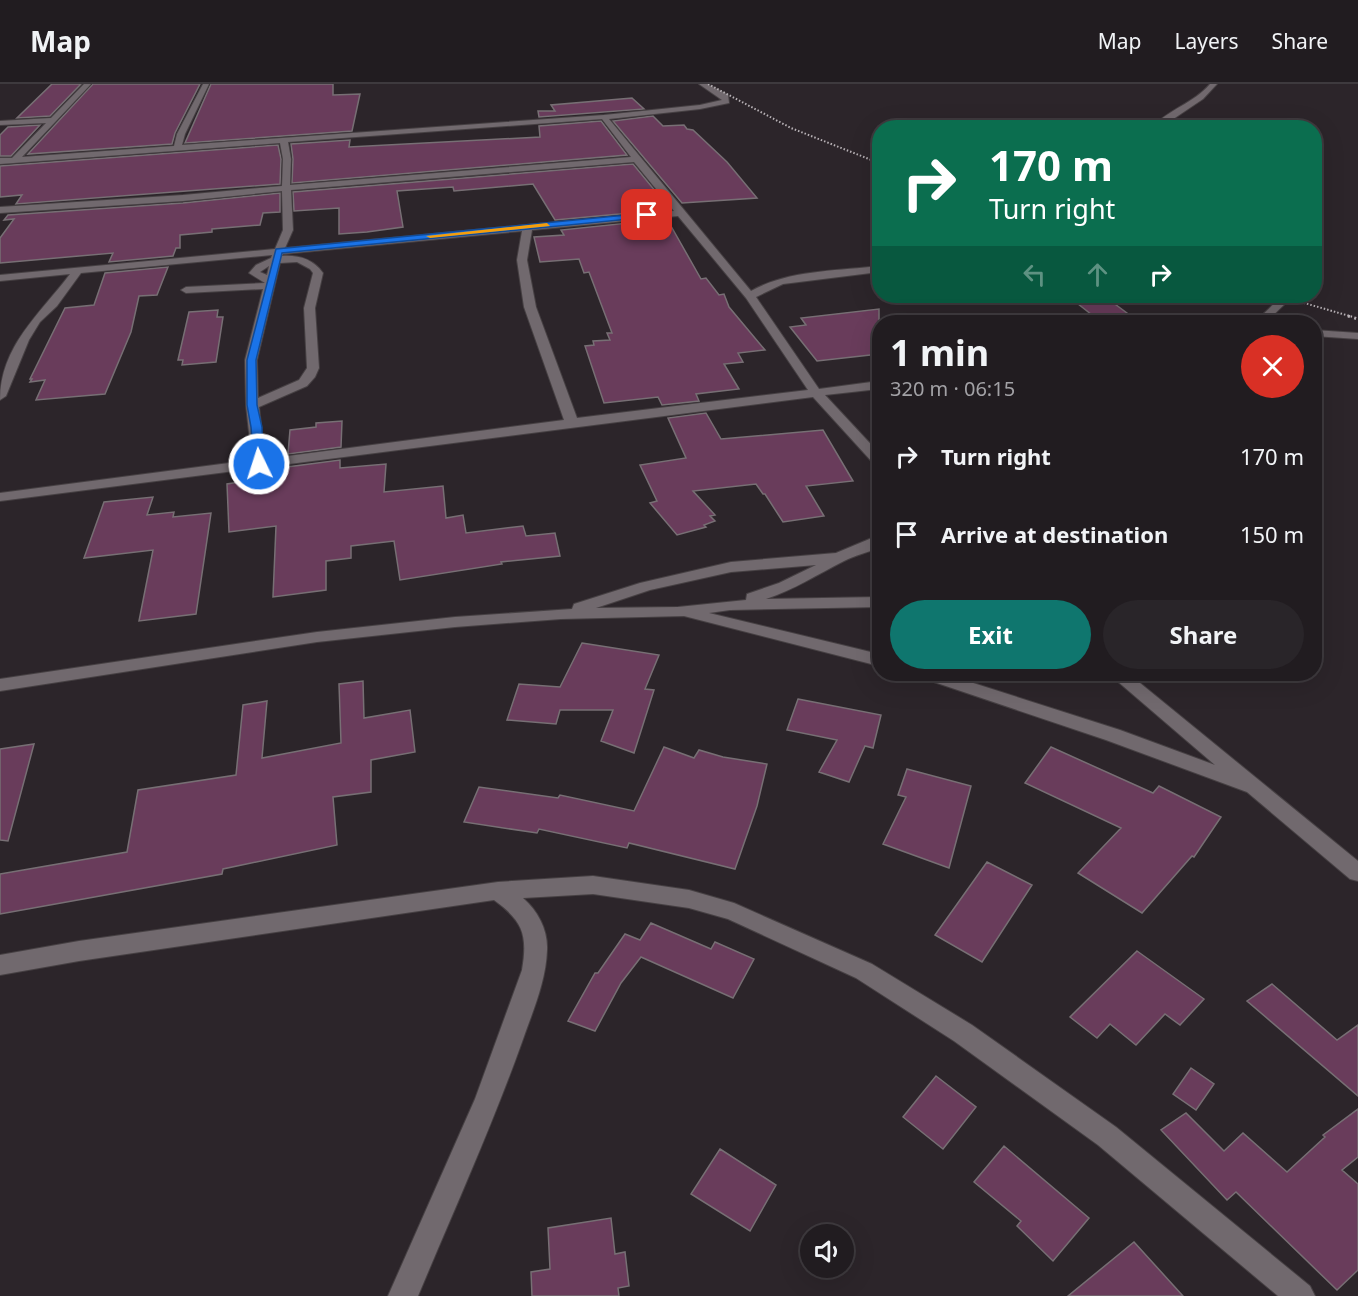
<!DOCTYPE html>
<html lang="en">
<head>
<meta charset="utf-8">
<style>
  :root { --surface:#211c20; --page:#292529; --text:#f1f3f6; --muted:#a2a1a5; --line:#3e3a3e; --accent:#0f766e }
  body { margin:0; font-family:"Noto Sans",sans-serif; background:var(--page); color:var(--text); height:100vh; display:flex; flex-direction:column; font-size:22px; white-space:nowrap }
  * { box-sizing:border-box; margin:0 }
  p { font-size:20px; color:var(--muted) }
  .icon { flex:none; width:33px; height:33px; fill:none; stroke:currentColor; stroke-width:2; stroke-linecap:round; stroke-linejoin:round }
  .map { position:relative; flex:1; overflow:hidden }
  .panel { position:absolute; left:872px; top:231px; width:450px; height:366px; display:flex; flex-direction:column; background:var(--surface); border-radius:24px; box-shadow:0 6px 24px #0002,0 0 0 2px var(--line) }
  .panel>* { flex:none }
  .banner { position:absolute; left:872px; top:36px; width:450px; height:183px; border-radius:24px; box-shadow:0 6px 24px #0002,0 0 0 2px var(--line); background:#0b6e4f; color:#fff; overflow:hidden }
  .controls { position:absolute; left:800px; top:1140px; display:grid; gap:12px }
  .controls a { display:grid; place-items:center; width:54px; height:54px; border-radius:50%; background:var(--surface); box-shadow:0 6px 24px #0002,0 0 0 2px var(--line); font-size:30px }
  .pin { position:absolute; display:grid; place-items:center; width:51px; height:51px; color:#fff; margin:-26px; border-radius:12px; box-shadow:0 3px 9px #0006 }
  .me { position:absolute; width:66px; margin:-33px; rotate:356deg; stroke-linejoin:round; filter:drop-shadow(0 0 4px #0008) }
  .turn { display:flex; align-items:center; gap:21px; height:126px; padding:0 18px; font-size:27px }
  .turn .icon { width:78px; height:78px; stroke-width:2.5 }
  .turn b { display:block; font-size:42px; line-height:51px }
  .lanes { display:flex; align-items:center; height:57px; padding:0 18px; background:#0003; justify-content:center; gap:30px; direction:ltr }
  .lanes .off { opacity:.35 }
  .round { display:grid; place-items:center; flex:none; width:63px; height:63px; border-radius:32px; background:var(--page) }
  .headline { display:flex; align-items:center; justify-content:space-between; height:102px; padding:0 18px }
  h1 { font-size:36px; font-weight:700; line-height:45px }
  .action { display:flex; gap:12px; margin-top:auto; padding:12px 18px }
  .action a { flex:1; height:69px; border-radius:36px; background:var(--accent); color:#fff; font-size:24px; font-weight:700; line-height:69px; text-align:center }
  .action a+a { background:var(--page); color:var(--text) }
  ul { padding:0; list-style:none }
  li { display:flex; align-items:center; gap:18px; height:78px; padding:0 18px }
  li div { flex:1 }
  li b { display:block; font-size:22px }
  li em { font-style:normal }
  header { display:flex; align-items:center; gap:36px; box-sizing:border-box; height:84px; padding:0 30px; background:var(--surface); border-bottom:2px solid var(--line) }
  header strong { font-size:28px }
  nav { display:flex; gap:33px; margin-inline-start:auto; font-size:21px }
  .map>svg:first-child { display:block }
</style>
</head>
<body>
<header>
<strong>Map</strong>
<nav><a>Map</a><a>Layers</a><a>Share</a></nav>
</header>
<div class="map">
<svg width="1358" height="1212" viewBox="0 0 1358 1212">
  <rect width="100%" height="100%" fill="#2c252a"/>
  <path fill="#693c5b" stroke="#776f74" stroke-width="1.5" d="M 52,0 L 81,0 L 50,32 L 17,34 Z
    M 93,0 L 200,0 L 175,49 L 172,60 L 28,70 Z
    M 211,0 L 333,0 L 333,11 L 360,10 L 352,47 L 185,59 Z
    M 632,14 L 644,25 L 539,33 L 538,27 L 555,27 L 551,21 Z
    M 653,32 L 663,42 L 684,41 L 687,45 L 693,46 L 727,78 L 757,114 L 682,119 L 613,37 Z
    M 601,37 L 627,71 L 292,99 L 293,75 L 291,60 L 350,56 L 349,63 L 540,53 L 539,42 Z
    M 40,41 L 11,72 L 0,72 L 0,51 L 8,43 Z
    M 278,61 L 281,75 L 280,100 L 16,120 L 22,111 L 0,113 L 0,82 Z
    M 633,80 L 666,120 L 659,121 L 662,126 L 555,136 L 533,100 L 454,107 L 453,103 L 397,107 L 403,143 L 367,148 L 339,150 L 339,124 L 294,127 L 293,108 Z
    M 280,109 L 280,128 L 263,129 L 260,141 L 212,145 L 212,148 L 180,151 L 180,164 L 176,164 L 173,172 L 109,178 L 113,169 L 0,179 L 0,154 L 14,135 L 4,136 L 8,131 L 183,119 Z
    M 667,135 L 701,195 L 706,194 L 719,211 L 724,210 L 729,223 L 765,266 L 738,269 L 743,278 L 724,280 L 739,305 L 696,310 L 699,317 L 662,321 L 658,313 L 604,319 L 585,262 L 594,261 L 593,257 L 610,256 L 607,249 L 612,249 L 589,188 L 584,189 L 579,175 L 540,178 L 534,153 L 564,151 L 561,146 Z
    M 168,183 L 157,211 L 139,212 L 131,248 L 105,310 L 36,316 L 45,296 L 30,298 L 32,295 L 30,295 L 65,224 L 94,221 L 105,189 Z
    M 1068,212 L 1104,212 L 1139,238 L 1101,238 Z
    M 879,225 L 879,270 L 817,277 L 790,243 L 806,241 L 801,234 Z
    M 218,226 L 217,233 L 223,233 L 216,278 L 182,281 L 183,276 L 178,276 L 189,228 Z
    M 706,329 L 721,355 L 823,346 L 853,397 L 806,402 L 824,432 L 783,438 L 765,410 L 763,410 L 756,400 L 693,407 L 715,431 L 710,432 L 715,437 L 704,441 L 706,443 L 677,451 L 650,419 L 657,417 L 640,381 L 686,374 L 668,334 Z
    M 342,337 L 341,363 L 288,370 L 290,346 L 316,343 L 316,339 Z
    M 340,376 L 340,384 L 386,380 L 384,408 L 443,402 L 446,434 L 463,431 L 466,449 L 523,442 L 526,452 L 555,449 L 560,472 L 501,478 L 502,480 L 400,496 L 394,457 L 351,462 L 351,474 L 326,477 L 326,506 L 273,513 L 276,442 L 229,448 L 227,400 L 286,391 L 287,383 Z
    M 153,413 L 147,431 L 174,428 L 173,433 L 211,429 L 196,530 L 139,537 L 153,466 L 84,474 L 104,418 Z
    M 582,559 L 659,571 L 645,605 L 654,606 L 634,669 L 601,657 L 613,626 L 560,626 L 556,640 L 507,636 L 519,600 L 560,603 Z
    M 363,597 L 364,634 L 410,626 L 415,668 L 371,676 L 371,708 L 333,713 L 337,761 L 223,785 L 222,790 L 0,830 L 0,790 L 127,768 L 138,706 L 236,691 L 243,621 L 267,617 L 262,674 L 341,659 L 339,600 Z
    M 798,615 L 881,631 L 873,664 L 865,662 L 849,698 L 819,688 L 837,656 L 787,646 Z
    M 34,660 L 8,757 L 0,756 L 0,665 Z
    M 664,663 L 694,674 L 699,666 L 723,673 L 767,680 L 757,722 L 735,785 L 629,759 L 627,764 L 539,745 L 537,749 L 464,738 L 479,703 L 558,714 L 560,711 L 634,727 Z
    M 1051,663 L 1153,709 L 1159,702 L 1221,733 L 1194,773 L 1192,772 L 1142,829 L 1078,789 L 1121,744 L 1025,699 Z
    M 907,685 L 971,702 L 949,784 L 883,760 L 906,713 L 898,711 Z
    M 987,778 L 1032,801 L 982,878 L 935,851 Z
    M 651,839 L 711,865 L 715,858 L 754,875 L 733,914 L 641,873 L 621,899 L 595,947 L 568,937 L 595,889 L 598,889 L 625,850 L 640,856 Z
    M 1137,867 L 1204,915 L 1180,941 L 1165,930 L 1136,961 L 1110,940 L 1097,954 L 1070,933 Z
    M 1272,900 L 1337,956 L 1358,941 L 1358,1012 L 1247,917 Z
    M 1191,984 L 1214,1000 L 1196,1026 L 1173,1010 Z
    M 936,992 L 976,1023 L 943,1065 L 903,1033 Z
    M 1358,1025 L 1358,1073 L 1342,1086 L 1358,1100 L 1358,1186 L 1337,1206 L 1236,1108 L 1227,1116 L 1161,1046 L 1186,1029 L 1224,1067 L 1243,1049 L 1287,1088 L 1325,1053 L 1323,1051 Z
    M 1004,1062 L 1089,1134 L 1053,1177 L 1017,1142 L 1021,1137 L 974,1098 Z
    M 720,1065 L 776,1101 L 750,1147 L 691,1110 Z
    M 611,1134 L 615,1170 L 625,1168 L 629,1202 L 618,1204 L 619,1212 L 532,1212 L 531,1188 L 550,1185 L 548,1144 Z
    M 1134,1158 L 1183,1212 L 1068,1212 Z"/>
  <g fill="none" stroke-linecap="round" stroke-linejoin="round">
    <g stroke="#464043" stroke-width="2">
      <path id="minor" d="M 84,0 L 91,0 L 22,73 L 174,62 L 177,50 L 203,0 L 209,0 L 185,50 L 182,61 L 604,31 L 700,21 L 722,16 L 699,0 L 707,0 L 728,11 L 729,19 L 700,25 L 609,35 L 751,207 C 788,186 837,187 879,182 L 879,188 L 783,200 L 756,213 L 819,305 L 879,297 L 879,305 L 825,311 L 879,369 L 879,381 L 874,380 L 813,313 L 0,417 L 0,409 L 252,376 L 246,321 L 245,276 L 263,205 L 186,209 L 181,206 L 186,203 L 265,199 L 249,189 L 256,181 L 271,174 L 272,171 L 81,189 L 57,222 L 40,238 L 29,256 L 6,312 L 0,316 C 0,262 40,230 70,190 L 0,197 L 0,191 L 275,165 L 283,146 L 282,107 L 183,117 L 0,129 L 0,123 L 183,111 L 282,102 L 283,75 L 280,59 L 0,80 L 0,74 L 12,74 L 46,39 L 0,41 L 0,37 L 51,34 ZM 602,35 L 631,73 L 290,101 L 291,75 L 288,58 ZM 634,78 L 674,127 L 285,164 L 293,146 L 291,106 ZM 678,132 L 746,214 L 808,306 L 577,334 L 536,223 L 527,176 L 532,146 ZM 522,147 L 517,176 L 524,223 L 564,336 L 265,375 L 259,323 L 307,302 L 315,293 L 319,284 L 315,224 L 323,189 C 313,175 299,171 282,172 L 283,170 ZM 297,178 L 310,185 L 313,189 L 304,224 L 307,284 L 299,296 L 258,314 L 257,276 L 280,179 ZM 269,182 L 267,191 L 260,188 Z
        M 1210,0 L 1217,0 L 1203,15 L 1160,44 L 1151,44 C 1169,25 1194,19 1210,0 Z
        M 1282,212 L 1293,212 L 1266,238 L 1255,238 Z
        M 1314,246 L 1358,249 L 1358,255 L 1314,252 Z
        M 879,451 L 879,463 C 868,469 855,471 844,477 C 818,490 794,506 766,515 L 879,513 L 879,523 L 730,526 L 709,529 L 879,570 L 879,582 L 684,532 L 561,535 L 455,543 L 317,558 L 0,607 L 0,595 L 317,548 L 455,533 L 572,525 L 574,520 L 640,499 L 731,478 L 836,469 ZM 816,481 L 779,499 L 747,510 L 746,516 L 678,523 L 596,524 L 650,506 L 731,488 Z
        M 919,590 L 945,590 L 1120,646 L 1215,681 L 1109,590 L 1129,590 L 1358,777 L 1358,797 L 1350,795 L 1247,708 L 1106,656 L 922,594 Z
        M 593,792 L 689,806 L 734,819 L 872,880 L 972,941 L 1116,1043 L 1310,1202 L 1315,1212 L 1278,1212 L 1098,1061 L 954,957 L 856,894 L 728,835 L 689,824 L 593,810 L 523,814 C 538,827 548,846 547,866 C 546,898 532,929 522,958 C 491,1045 453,1128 418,1212 L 388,1212 L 475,1015 L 522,886 C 528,851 523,837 494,816 L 79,877 L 0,891 L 0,871 L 79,857 L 498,798 Z"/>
    </g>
    <use href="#minor" fill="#71696e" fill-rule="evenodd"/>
    <path stroke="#b8b2b6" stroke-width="2" stroke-dasharray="1.5 2" stroke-linecap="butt" d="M 708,0 L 791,44 L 879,79
      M 1280,212 L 1353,233"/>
    <path stroke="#b8b2b6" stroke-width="3" stroke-dasharray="2 4.5" stroke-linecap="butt" d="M 1348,232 L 1358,235"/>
  </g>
  <path fill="#1a73e8" stroke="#114b97" stroke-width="1.5" d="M 647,129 L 650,133 L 282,169 L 256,276 L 257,321 L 262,343 L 264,380 L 259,383 L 254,380 L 251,343 L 247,321 L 247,276 L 276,165 Z"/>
  <path fill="#f59e0b" d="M 547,139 L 550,142 L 430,154 L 426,152 Z"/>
</svg>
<div class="controls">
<a><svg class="icon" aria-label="sound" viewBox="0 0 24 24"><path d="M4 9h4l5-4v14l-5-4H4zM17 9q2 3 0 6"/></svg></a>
</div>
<div class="pin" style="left:647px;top:131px;background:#d93025"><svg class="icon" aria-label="arrive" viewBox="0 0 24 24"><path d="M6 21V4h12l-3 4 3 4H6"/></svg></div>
<svg class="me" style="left:259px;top:380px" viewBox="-20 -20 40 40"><circle r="17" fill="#1a73e8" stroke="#fff" stroke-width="3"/><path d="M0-11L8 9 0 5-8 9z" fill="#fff"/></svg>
<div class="banner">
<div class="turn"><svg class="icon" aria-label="right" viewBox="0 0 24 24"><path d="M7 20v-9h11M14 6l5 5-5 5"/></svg><div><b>170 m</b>Turn right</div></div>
<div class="lanes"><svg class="icon off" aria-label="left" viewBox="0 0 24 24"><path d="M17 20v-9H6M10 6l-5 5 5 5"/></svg><svg class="icon off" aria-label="ahead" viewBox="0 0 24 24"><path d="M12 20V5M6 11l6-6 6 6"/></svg><svg class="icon" aria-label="right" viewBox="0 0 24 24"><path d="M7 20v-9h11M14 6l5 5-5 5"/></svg></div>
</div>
<section class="panel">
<div class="headline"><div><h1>1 min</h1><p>320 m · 06:15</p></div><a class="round" style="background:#d93025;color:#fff"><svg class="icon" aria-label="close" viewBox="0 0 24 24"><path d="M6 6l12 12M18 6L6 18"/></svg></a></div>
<ul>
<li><svg class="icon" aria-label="right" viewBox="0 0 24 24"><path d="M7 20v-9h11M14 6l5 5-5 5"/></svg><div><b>Turn right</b></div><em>170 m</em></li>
<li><svg class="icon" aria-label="arrive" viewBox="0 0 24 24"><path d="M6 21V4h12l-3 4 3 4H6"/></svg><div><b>Arrive at destination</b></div><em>150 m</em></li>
</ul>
<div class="action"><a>Exit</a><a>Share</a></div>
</section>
</div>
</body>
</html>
